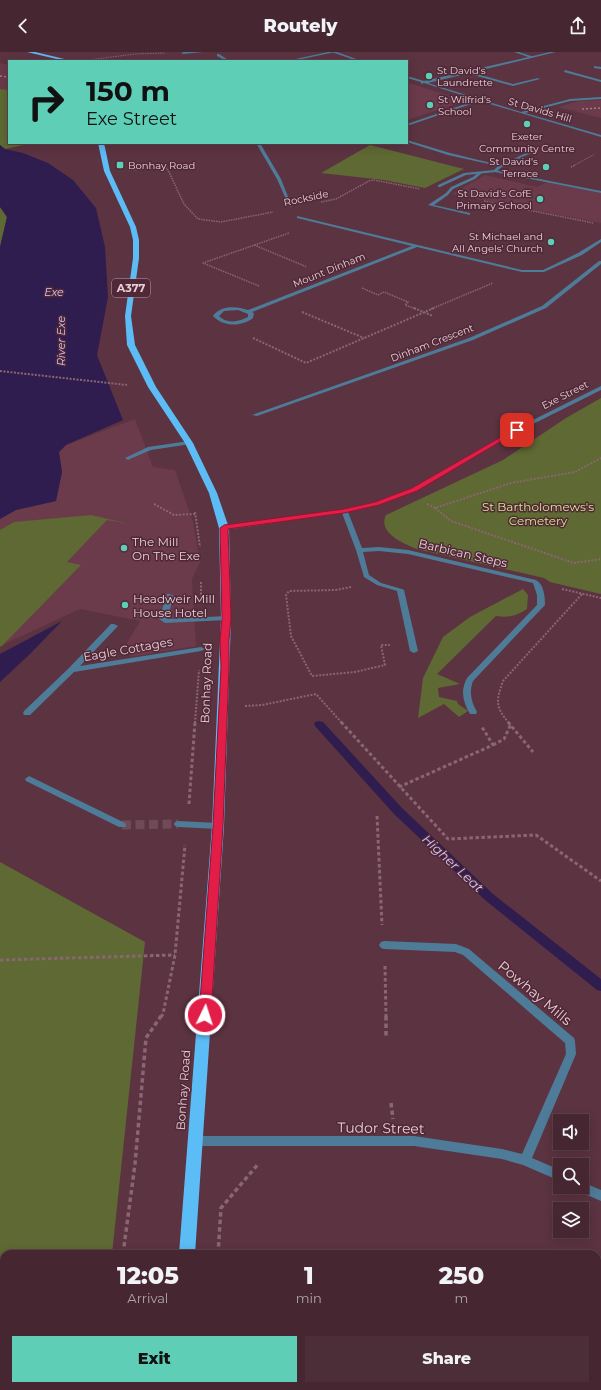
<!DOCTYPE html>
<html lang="en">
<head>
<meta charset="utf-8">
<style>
  :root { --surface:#452631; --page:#4c2e39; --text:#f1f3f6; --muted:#b0a5ab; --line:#5d434d; --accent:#5eceb7 }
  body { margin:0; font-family:Montserrat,sans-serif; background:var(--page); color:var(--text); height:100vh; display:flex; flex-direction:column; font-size:15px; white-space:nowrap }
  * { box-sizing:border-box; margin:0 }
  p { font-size:13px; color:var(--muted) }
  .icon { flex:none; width:22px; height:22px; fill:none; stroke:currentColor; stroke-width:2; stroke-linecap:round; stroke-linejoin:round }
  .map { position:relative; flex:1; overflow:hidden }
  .side { position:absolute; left:0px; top:1198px; width:601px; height:140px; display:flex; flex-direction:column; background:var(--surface); border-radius:12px 12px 0 0; box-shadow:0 2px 10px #0003,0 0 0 1px var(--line) }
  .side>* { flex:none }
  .guide { position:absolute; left:8px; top:8px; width:400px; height:84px; border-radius:0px; box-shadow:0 2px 10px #0003,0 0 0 1px var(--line); background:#5eceb7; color:#111; overflow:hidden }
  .buttons { position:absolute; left:553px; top:1062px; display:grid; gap:8px }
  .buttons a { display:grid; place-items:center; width:36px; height:36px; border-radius:0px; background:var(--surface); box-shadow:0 2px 10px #0003,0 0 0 1px var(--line); font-size:20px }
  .pin { position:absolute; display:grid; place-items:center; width:34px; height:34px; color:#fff; margin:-17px; border-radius:8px; box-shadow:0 2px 6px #0006 }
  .me { position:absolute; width:44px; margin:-22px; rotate:4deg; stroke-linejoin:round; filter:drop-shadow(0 0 3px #0008) }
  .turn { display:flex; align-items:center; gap:14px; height:84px; padding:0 12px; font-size:18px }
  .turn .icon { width:52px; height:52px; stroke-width:2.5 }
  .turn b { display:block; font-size:28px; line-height:34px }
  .eta { display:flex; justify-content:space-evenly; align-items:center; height:68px; text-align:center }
  .eta b { font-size:24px; font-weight:800; line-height:28px }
  .action { display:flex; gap:8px; margin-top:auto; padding:8px 12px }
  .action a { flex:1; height:46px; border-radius:0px; background:var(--accent); color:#111; font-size:16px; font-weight:800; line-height:46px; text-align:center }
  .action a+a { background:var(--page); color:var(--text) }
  header { display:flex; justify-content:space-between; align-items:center; height:52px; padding:0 12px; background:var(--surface); font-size:18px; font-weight:800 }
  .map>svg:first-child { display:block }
</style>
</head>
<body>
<header><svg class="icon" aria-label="back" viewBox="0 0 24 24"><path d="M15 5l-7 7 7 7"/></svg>Routely<svg class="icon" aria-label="share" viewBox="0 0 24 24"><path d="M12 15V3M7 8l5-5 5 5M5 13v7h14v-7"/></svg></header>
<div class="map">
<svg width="601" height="1338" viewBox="0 0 601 1338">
  <rect width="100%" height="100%" fill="#5c3341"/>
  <path fill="#6b3a4b" d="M 0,11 L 9,13 L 9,38 L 0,37 Z
    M 407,31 L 409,31 L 466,49 L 407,68 Z
    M 601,48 L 601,66 L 558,55 L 579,49 Z
    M 485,123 L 537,135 L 547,130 L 601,141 L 601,171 L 452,142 Z
    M 135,367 L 153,415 L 175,418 L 193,470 L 200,510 L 192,527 L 196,594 L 130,605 L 127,591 L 140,569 L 80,557 L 0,594 L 0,467 L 16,458 L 56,449 L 62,420 L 59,400 L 66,393 Z"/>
  <path fill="#5f6933" d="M 0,37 L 9,38 L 9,91 L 33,91 L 5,97 L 0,93 Z
    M 370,93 L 464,117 L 425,136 L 384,128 L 321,121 Z
    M 0,155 L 7,165 L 0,195 Z
    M 601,346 L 601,542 L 550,530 L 544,526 L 417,497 C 405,492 377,481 386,463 L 503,408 L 566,366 Z
    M 91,463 L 129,472 L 107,468 L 67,510 L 81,513 L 1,595 L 0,594 L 0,478 L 14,470 Z
    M 523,537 L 528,543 L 527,557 C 516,564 509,566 496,564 L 437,622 L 460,632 L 438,636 L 439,645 L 457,649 L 458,652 L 468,659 L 459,665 L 444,652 L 418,666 L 423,626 L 443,585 L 470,565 Z
    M 0,810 L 145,890 L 112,1202 L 4,1202 L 4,1334 L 98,1334 L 98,1338 L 0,1338 Z"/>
  <path fill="#301d4f" d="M 0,93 L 5,97 L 23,101 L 48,111 L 73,128 L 96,156 L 105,195 L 108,245 L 97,303 L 123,368 L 66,393 L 59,400 L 62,420 L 56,449 L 16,458 L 0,467 L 0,195 L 7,165 L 0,155 Z
    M 62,569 L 30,602 L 0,630 L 0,602 Z"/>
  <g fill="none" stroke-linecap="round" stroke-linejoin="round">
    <path fill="#301d4f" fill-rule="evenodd" d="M 319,669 L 323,670 L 402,756 L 493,842 L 601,927 L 601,939 L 597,938 L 485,848 L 394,762 L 315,674 L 314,672 L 315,670 Z"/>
    <path stroke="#714a57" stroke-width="9" stroke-dasharray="9 4.5" stroke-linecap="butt" d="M 122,773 L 178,772"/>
    <path stroke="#8a6572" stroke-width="1" stroke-dasharray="1.5 1" stroke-linecap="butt" d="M 88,8 L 135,2 L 165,1
      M 573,114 L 595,102"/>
    <path stroke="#8a6572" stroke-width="1.5" stroke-dasharray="1.5 1" stroke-linecap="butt" d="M 571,115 L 575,113
      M 128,118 L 167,116 L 184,152 L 198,167 L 221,170 L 273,160
      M 484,149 L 593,171
      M 321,150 L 336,147 L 369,129 L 374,128 L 420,137
      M 254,193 L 307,215
      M 259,234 L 203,211 L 289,181
      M 362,236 L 378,243 L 384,240 L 408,250 L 405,253 L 416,257
      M 431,257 L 493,231"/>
    <path stroke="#8a6572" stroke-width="2" stroke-dasharray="2 1.5" stroke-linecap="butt" d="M 414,256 L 433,264
      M 302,260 L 364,286
      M 253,286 L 306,311 L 434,256
      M 0,319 L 127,333
      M 154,452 L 174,463 L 195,462
      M 427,452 L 435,456 L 511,431 L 575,420 L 601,406
      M 435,456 L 451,469 L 574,511 L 601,507
      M 195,460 L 200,495
      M 201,530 L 201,549
      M 351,535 L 336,538 L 289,539 L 286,543 L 291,584 L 312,624 L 355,620 L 385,613 L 381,593 L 390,593
      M 562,537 L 601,546
      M 245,654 L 262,653 L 316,642 L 342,671
      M 195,671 L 199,618
      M 509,671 C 495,655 496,649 503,629 L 582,542"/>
    <path stroke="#8a6572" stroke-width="3" stroke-dasharray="3.5 2.5" stroke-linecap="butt" d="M 341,670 L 448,787 L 536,783 L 601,829
      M 508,670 L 533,700
      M 493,693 L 504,687 L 511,672
      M 399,735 L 493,693 L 482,675
      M 189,752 L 195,670
      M 377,764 L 382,873
      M 0,908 L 175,903
      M 385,914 L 386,965
      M 161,965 L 163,962 L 175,903 L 185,793"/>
    <path stroke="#8a6572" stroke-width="3.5" stroke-dasharray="4.5 3" stroke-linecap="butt" d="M 386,964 L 386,984
      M 391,1051 L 393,1067
      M 123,1202 L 135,1112 L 146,986 L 161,964
      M 218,1202 L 221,1156 L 259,1111
      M 105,1334 L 105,1338
      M 210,1338 L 211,1334"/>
    <path fill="#4e7b98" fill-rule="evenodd" d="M 328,0 L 335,0 L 293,9 L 286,9 Z
      M 217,2 L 219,2 L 230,9 L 226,9 L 217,4 Z
      M 594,14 L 601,15 L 601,17 L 594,16 Z
      M 565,18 L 601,28 L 601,30 L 564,20 Z
      M 532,98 L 535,99 L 502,115 L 499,114 Z
      M 494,118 L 601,139 L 601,141 L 495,120 Z
      M 479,120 L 482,121 L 475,127 L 453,137 L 448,143 L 434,153 L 470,161 L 470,163 L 428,153 L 446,141 L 451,135 L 473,125 Z
      M 297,164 L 522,218 L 543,218 L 578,201 L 601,187 L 601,190 L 582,203 L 544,220 L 522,220 L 417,195 L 252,260 L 254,261 L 253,266 C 242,275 223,275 213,264 C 220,253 237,254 248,258 L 412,194 L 297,166 ZM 238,258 L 248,262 L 248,265 C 238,270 227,272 219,264 L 224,259 Z
      M 189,389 L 192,391 L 191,392 L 151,398 L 130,407 L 128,408 L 125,406 L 148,395 Z
      M 167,542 L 170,542 L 174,544 L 167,566 L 169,567 L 226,564 L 230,566 L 226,568 L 165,571 L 159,567 Z"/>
    <path fill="#4e7b98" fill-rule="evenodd" d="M 184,0 L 203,0 L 183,2 L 181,1 Z
      M 514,0 L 519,0 L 534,5 L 531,6 Z
      M 467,19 L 513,32 L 538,26 L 540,27 L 513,34 L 466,21 Z
      M 111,572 L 114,572 L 118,574 L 80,614 L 201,595 L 205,597 L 201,599 L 74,620 L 30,663 L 24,663 L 23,661 L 24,659 L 69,616 Z"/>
    <path fill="#4e7b98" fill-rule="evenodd" d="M 332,0 L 337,0 L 362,9 L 357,9 Z
      M 550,0 L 556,0 L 428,31 L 521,60 L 570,47 L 601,45 L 601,47 L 570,49 L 525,61 L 601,83 L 601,85 L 480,49 L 407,74 L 407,72 L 477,48 L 424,31 L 421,32 L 421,30 L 407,26 L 407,24 L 424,29 Z
      M 407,88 L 450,101 L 503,114 L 496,120 L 466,123 L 440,135 L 438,135 L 438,133 L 464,121 L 494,118 L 498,114 L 448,103 L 407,90 Z
      M 256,91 L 260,91 L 281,127 L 292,155 L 289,154 L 277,127 Z
      M 599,209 L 601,209 L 601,212 L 546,256 L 473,288 L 257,364 L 252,363 L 469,286 L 542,254 Z
      M 601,334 L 601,338 L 519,379 L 416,438 L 379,453 L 348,460 L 362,496 L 379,495 L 408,498 L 536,528 C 544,532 545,545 545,553 L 473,629 C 469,640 471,650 477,660 L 476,662 L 470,662 C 463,650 460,639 467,626 L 537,553 L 537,543 L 533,531 L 408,502 L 379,499 L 363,500 L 369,523 L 381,531 L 402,537 L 404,538 L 418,599 L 414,601 L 410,599 L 397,539 L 377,533 L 364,525 L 356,498 L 342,461 L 224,478 L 221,476 L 224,474 L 344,457 L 375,450 L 412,436 L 515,377 Z
      M 29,724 L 125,771 L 126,773 L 125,775 L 119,775 L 26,729 L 25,727 Z
      M 178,769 L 218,771 L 221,772 L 222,774 L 221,776 L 218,777 L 178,775 L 175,774 L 174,772 L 175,770 Z
      M 384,889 L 456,892 L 469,897 L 574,986 L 575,989 L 576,1002 L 532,1106 L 560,1118 L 560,1129 L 523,1113 L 502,1107 L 414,1094 L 196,1094 L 192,1093 L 190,1089 L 192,1085 L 196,1084 L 414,1084 L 502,1097 L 522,1102 L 566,1002 L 565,991 L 463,903 L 455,900 L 384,897 L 381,896 L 379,893 L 381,890 Z
      M 582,1130 L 601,1138 L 601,1149 L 578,1139 L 576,1135 L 582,1135 Z"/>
    <path fill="#5cbcf6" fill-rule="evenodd" d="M 27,0 L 35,0 L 73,9 L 65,9 Z
      M 98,91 L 104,91 L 110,119 L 136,175 L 139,188 L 139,206 L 131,264 L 135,293 L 156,335 L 193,391 L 217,441 L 229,476 L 231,566 L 224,774 L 195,1202 L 179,1202 L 212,774 L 221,566 L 219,476 L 209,441 L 185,391 L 148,335 L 127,293 L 125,264 L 133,206 L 133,188 L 130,175 L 104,119 Z
      M 167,1334 L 185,1334 L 185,1338 L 167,1338 Z"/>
    <path stroke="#a07d89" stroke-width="1.5" stroke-dasharray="2 2" stroke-linecap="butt" d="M 0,24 L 9,25
      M 582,57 L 601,56"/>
  </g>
  <path fill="#e11d48" stroke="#92132f" d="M 515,377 L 520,378 L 417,439 L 379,453 L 344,461 L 228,477 L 231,566 L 229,588 L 229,615 L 223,774 L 211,963 L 209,967 L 205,968 L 201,967 L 199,963 L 213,774 L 221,615 L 220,588 L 222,566 L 220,476 L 224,473 L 344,457 L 375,450 L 412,436 Z"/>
  <g fill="#5eceb7" stroke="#502837" stroke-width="1.5">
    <circle cx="429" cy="24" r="4"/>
    <circle cx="430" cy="53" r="4"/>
    <circle cx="527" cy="72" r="4"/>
    <rect x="116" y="109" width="8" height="8" rx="2"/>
    <circle cx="546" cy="115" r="4"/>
    <circle cx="540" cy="147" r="4"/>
    <circle cx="551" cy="190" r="4"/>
    <circle cx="124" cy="496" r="4"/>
    <circle cx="125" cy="553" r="4"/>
  </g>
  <g text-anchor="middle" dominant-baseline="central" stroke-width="3" stroke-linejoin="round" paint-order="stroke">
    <g font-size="10" fill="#e9ced6" stroke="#502837" text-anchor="start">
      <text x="437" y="18">St David's<tspan x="437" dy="12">Laundrette</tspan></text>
      <text x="438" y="47">St Wilfrid's<tspan x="438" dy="12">School</tspan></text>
      <text x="527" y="84" text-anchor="middle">Exeter<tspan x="527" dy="12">Community Centre</tspan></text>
      <text x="538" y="109" text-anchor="end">St David's<tspan x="538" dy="12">Terrace</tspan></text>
      <text x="128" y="113">Bonhay Road</text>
      <text x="532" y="141" text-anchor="end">St David's CofE<tspan x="532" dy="12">Primary School</tspan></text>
      <text x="543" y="184" text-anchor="end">St Michael and<tspan x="543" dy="12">All Angels' Church</tspan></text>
    </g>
    <g font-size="10" fill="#e9ced6" stroke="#502837">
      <text transform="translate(540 58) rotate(16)">St Davids Hill</text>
      <text transform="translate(306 146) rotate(-12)">Rockside</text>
      <text transform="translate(329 218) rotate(-22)">Mount Dinham</text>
      <text transform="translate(432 291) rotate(-21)">Dinham Crescent</text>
      <text transform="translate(565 343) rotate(-27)">Exe Street</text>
    </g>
    <rect fill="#502837" stroke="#bb9ca6" stroke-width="1" x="112" y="227" width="38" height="18" rx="3"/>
    <g font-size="11" font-weight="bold" fill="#e9ced6">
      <text x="131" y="236">A377</text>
    </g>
    <g font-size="11" font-style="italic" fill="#d3c5f8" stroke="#502837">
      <text x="54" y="240">Exe</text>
      <text transform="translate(61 289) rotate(-90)">River Exe</text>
    </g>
    <g font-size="12" fill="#d6e88b" stroke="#502837">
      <text x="538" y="454">St Bartholomews's<tspan x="538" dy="14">Cemetery</tspan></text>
    </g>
    <g font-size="12" fill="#e9ced6" stroke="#502837" text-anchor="start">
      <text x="132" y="489">The Mill<tspan x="132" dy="14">On The Exe</tspan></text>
      <text x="133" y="546">Headweir Mill<tspan x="133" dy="14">House Hotel</tspan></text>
    </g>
    <g font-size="12" fill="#e9ced6" stroke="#502837">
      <text transform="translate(463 501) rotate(13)">Barbican Steps</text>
      <text transform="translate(128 597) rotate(-10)">Eagle Cottages</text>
      <text transform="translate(206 631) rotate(-88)">Bonhay Road</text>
      <text transform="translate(183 1038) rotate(-86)">Bonhay Road</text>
    </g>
    <g font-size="13" font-style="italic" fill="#d3c5f8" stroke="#502837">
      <text transform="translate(453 811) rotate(43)">Higher Leat</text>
    </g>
    <g font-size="14" fill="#e9ced6" stroke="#502837">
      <text transform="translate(535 941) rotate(40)">Powhay Mills</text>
      <text transform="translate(381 1076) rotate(1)">Tudor Street</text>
    </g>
  </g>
</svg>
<div class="buttons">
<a><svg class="icon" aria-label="sound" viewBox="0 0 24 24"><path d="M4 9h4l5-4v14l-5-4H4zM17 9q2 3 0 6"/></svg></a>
<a><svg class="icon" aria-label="search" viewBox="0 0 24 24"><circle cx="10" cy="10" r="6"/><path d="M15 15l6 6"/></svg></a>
<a><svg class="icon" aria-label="layers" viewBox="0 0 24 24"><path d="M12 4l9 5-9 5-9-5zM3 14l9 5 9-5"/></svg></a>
</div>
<div class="pin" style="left:517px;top:378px;background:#d93025"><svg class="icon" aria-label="arrive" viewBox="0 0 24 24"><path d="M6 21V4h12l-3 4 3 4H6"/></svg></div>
<svg class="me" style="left:205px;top:963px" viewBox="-20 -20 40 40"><circle r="17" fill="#e11d48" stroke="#fff" stroke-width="3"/><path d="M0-11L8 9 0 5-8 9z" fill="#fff"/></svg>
<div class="guide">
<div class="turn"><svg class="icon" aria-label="right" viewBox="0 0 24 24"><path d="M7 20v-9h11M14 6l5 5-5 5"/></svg><div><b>150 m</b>Exe Street</div></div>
</div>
<section class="side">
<div class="eta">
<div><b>12:05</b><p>Arrival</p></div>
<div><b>1</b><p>min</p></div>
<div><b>250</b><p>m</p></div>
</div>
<div class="action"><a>Exit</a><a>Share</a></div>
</section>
</div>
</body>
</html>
